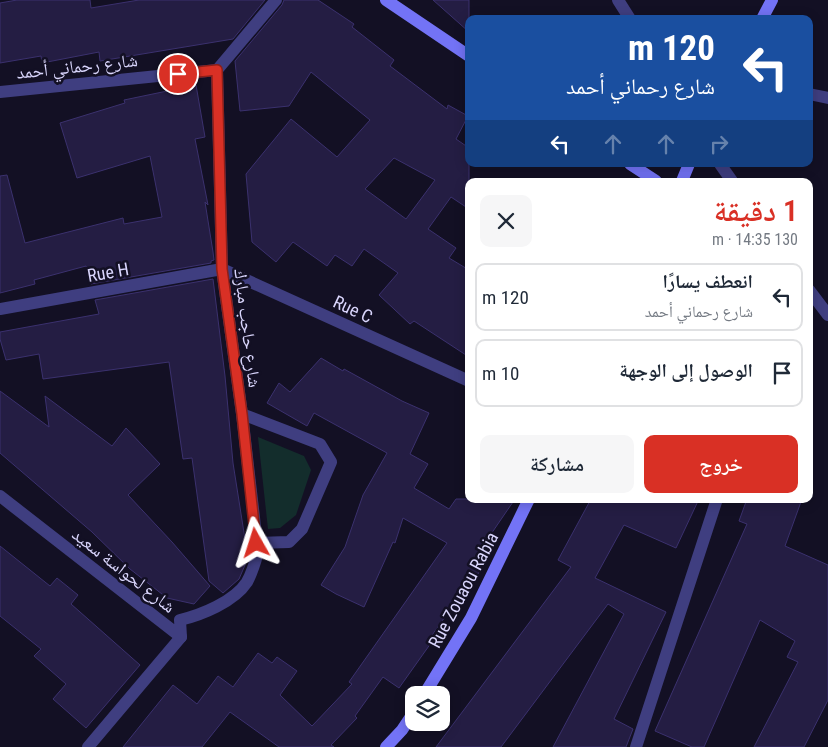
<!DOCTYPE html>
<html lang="ar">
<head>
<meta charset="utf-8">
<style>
  :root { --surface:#fff; --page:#f6f6f7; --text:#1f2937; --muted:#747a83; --line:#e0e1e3; --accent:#d93025 }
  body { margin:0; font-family:"Roboto Condensed","Noto Naskh Arabic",sans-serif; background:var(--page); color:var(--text); direction:rtl; height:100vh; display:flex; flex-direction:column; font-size:19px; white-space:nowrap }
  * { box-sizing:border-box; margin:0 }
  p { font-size:16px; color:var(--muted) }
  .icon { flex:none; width:28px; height:28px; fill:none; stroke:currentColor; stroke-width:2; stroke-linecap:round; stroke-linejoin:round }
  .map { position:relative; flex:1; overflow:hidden; direction:ltr }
  .details { position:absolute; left:465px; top:178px; width:348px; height:325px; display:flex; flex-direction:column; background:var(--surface); border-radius:10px; box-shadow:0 2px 12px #0003; direction:rtl }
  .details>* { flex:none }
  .guide { position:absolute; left:465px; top:15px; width:348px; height:152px; border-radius:10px; box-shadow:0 2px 12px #0003; direction:rtl; background:#1a4fa0; color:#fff; overflow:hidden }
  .tools { position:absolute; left:405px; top:686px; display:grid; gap:10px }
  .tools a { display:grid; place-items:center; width:45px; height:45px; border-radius:10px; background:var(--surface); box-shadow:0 2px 12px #0003; font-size:25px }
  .pin { position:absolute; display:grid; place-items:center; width:42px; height:42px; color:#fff; margin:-21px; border:2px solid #fff; border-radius:50%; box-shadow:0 1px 5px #0007 }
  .me { position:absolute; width:55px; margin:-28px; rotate:354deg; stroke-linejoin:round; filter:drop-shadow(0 0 4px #0008) }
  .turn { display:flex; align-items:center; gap:18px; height:105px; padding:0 15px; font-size:22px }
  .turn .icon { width:65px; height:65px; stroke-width:2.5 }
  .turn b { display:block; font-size:35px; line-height:42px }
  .lanes { display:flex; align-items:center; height:48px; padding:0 15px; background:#0003; justify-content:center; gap:25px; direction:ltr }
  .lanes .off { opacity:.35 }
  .round { display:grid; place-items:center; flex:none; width:52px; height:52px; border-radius:10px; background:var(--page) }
  .summary { display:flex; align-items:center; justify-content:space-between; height:85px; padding:0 15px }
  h1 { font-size:30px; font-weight:600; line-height:38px; color:var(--accent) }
  .primary-button { display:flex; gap:10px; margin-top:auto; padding:10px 15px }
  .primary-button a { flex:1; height:58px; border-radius:10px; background:var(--accent); color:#fff; font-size:20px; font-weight:600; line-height:58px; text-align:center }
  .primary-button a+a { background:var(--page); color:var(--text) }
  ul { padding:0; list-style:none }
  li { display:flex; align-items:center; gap:15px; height:68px; margin:0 10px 8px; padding:0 5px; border:2px solid var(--line); border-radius:10px }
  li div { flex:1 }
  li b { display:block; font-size:19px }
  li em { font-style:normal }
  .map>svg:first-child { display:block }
</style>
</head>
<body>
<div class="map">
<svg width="828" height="747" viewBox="0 0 828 747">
  <rect width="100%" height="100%" fill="#131024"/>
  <path fill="#132d2c" d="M 258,437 L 304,456 L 311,470 L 296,515 L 280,528 L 268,529 Z"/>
  <path fill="#241d43" stroke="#3b316e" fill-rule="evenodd" d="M 17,0 L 90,0 L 91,8 L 139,0 L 265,0 L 233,39 L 100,61 L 99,52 L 42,63 L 41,56 L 0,63 L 0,3 Z
    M 284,0 L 318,0 L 354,24 L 352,27 L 394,60 L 390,66 L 447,109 L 448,105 L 468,116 L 456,139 L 469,148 L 469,209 L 451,197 L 428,229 L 456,248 L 449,258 L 469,270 L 469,357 L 414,321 L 410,324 L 379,295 L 398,273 L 364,249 L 352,266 L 335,255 L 327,266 L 293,242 L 276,262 L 252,242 L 246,174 L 291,119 L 337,157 L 370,120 L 311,72 L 289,106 L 240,111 L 235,61 L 282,5 ZM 394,158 L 435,180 L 406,219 L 365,189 Z
    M 433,0 L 469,0 L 469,32 Z
    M 196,85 L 205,137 L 195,139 L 208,205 L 205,202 L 213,252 L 214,260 L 211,261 L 211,263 L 91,284 L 86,266 L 34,280 L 35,284 L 0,293 L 0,176 L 7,175 L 25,243 L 123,218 L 124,224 L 162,217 L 150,156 L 77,178 L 60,123 L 125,103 L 124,100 Z
    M 213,279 L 225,376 L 233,463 L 248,558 L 239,579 L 223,593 L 209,581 L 192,458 L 183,459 L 169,362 L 43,379 L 39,354 L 6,360 L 0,339 L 0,332 L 99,314 L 95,300 Z
    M 321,358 L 343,371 L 344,369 L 402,401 L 429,413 L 410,454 L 428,464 L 414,488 L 449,509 L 456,499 L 515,499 L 489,537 L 497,542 L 469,589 L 466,587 L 428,641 L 431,643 L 399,688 L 383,677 L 355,716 L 357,718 L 331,745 L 334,747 L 279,747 L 230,712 L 202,747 L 123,747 L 173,685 L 197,704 L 218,676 L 233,687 L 258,653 L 272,663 L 277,657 L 297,671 L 280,695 L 312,726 L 352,684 L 349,682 L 447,543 L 403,518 L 395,543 L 393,542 L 364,607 L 336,594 L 321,585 L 345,547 L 363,495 L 387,453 L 314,413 L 307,426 L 267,403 L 279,383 L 290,392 Z
    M 0,391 L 49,427 L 45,396 L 112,446 L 126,428 L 160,464 L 128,495 L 172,542 L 210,586 L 194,604 L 167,598 L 130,569 L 92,532 L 0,453 Z
    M 591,499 L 699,499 L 676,548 L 624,525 L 595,578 L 666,612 L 614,719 L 633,729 L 626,747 L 553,747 L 624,614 L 608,604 L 501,747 L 436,747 L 571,567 L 558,560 Z
    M 747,499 L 802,499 L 785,546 L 828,565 L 828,700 L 804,747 L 754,747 L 798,662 L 787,657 L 795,641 L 760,620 L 704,747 L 692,747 L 655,731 L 747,524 L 739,521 Z
    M 0,546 L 50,586 L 57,578 L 78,595 L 71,604 L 140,665 L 86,728 L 53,699 L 66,684 L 34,656 L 41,649 L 0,616 Z"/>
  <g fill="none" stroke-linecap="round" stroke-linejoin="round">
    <path stroke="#3f3e80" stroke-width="12" d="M 88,747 L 181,637"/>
    <path stroke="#3f3e80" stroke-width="12" d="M 618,0 L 630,19
      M 0,92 L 217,70
      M 809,94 L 828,98
      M 720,164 L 732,181
      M 809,290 L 828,315
      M 0,309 L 222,269 L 469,381
      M 242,414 L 320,444 L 331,462 L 302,529 L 289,542 L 256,543
      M 0,496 L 181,637 L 180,620 C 201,615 234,602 247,582 C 252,573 255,563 258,552 L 242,414 L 222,269 L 217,70 L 276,0
      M 636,747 L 717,499"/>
    <path stroke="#7373f6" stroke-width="12" d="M 386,0 L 469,56
      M 762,19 L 772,0
      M 630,164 L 656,181
      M 682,181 L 689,164
      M 424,695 L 471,618 L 529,499
      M 386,747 L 402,730 L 414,712"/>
  </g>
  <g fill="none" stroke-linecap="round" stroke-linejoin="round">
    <g stroke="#8d1f18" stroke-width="12">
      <path id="route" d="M 178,74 L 217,70 L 222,269 L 242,414 L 256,543"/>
    </g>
    <use href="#route" stroke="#d93025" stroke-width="9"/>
  </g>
  <g text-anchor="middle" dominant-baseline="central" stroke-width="5" stroke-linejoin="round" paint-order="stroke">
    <g font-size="18" fill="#d9d5fc" stroke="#131024">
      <text transform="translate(77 66) rotate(-6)">شارع رحماني أحمد</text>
      <text transform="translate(108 272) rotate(-10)">Rue H</text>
      <text transform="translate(353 309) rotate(25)">Rue C</text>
      <text transform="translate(248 328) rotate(83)">شارع حاجب مبارك</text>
      <text transform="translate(124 570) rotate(38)">شارع لحواسة سعيد</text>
      <text transform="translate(463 590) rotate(-62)">Rue Zouaou Rabia</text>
    </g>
  </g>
</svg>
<div class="tools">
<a><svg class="icon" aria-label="layers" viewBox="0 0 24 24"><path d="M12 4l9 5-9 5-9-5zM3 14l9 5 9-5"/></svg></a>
</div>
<div class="pin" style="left:178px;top:74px;background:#d93025"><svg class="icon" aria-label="arrive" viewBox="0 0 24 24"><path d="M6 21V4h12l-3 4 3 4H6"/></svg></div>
<svg class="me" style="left:256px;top:543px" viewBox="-20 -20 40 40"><path d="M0-17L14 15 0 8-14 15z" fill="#d93025" stroke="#fff" stroke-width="4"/></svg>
<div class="guide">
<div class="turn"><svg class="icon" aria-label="left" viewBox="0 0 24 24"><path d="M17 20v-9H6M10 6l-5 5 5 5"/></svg><div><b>120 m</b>شارع رحماني أحمد</div></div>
<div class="lanes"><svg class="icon" aria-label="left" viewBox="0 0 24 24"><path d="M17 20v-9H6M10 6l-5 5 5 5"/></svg><svg class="icon off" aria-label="ahead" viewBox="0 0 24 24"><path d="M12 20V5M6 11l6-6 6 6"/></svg><svg class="icon off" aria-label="ahead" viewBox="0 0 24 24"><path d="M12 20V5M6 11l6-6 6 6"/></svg><svg class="icon off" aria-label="right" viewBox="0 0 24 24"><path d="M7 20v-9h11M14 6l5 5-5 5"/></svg></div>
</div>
<section class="details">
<div class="summary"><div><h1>1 دقيقة</h1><p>130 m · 14:35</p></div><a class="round"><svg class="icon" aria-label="close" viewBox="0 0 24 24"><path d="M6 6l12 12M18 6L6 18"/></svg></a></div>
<ul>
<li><svg class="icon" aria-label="left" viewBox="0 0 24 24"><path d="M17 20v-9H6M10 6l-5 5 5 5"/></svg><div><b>انعطف يسارًا</b><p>شارع رحماني أحمد</p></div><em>120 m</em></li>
<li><svg class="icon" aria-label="arrive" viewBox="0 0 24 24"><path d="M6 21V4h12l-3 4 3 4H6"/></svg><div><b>الوصول إلى الوجهة</b></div><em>10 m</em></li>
</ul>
<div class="primary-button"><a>خروج</a><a>مشاركة</a></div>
</section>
</div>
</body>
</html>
